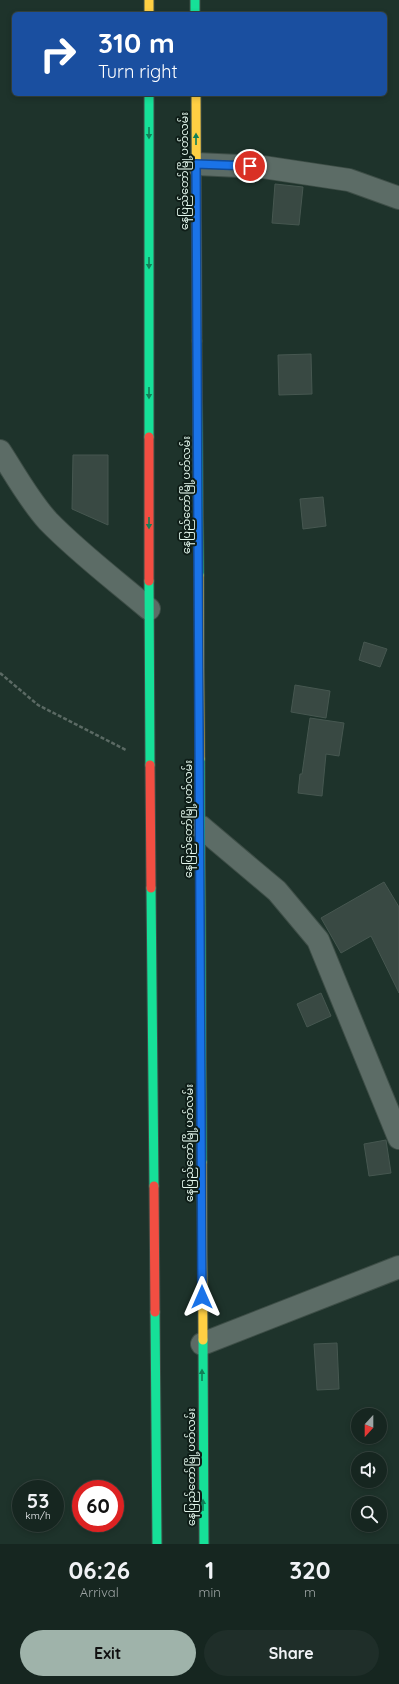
<!DOCTYPE html>
<html lang="en">
<head>
<meta charset="utf-8">
<style>
  :root { --surface:#162620; --page:#1f2e29; --text:#f1f3f6; --muted:#9ea5a5; --line:#35433e; --accent:#9fb3aa }
  body { margin:0; font-family:Quicksand,"Noto Sans Myanmar",sans-serif; background:var(--page); color:var(--text); height:100vh; display:flex; flex-direction:column; font-size:15px; white-space:nowrap }
  * { box-sizing:border-box; margin:0 }
  p { font-size:13px; color:var(--muted) }
  .icon { flex:none; width:22px; height:22px; fill:none; stroke:currentColor; stroke-width:2; stroke-linecap:round; stroke-linejoin:round }
  .map { position:relative; height:1544px; overflow:hidden }
  .sheet { display:flex; flex-direction:column; background:var(--surface); flex:1 }
  .sheet>* { flex:none }
  .hud { position:absolute; left:12px; top:12px; width:375px; height:84px; border-radius:6px; box-shadow:0 2px 6px #0003,0 0 0 1px var(--line); background:#1a4fa0; color:#fff; overflow:hidden }
  .needle { width:26px; rotate:201deg }
  .controls { position:absolute; left:351px; top:1408px; display:grid; gap:8px }
  .controls a { display:grid; place-items:center; width:36px; height:36px; border-radius:50%; background:var(--surface); box-shadow:0 2px 6px #0003,0 0 0 1px var(--line); font-size:20px }
  .speed { position:absolute; left:12px; top:1480px; display:flex; gap:8px; font-size:20px; font-weight:700; text-align:center }
  .speed>* { display:grid; place-content:center; width:52px; height:52px; border-radius:50%; background:var(--surface); box-shadow:0 2px 6px #0003,0 0 0 1px var(--line); line-height:1 }
  .speed small { font-size:10px; font-weight:400 }
  .speed .limit { border:6px solid #d22; background:#fff; color:#111 }
  .pin { position:absolute; display:grid; place-items:center; width:34px; height:34px; color:#fff; margin:-17px; border:2px solid #fff; border-radius:50%; box-shadow:0 1px 4px #0007 }
  .me { position:absolute; width:44px; margin:-22px; rotate:0deg; stroke-linejoin:round; filter:drop-shadow(0 0 3px #0008) }
  .turn { display:flex; align-items:center; gap:14px; height:84px; padding:0 20px; font-size:18px }
  .turn .icon { width:52px; height:52px; stroke-width:2.5 }
  .turn b { display:block; font-size:28px; line-height:34px }
  .eta { display:flex; justify-content:space-evenly; align-items:center; height:68px; text-align:center }
  .eta b { font-size:24px; font-weight:800; line-height:28px }
  .primary-button { display:flex; gap:8px; margin-top:auto; padding:8px 20px }
  .primary-button a { flex:1; height:46px; border-radius:24px; background:var(--accent); color:#111; font-size:16px; font-weight:800; line-height:46px; text-align:center }
  .primary-button a+a { background:var(--page); color:var(--text) }
  .map>svg:first-child { display:block }
</style>
</head>
<body>
<div class="map">
<svg width="399" height="1544" viewBox="0 0 399 1544">
  <rect width="100%" height="100%" fill="#1e332b"/>
  <path fill="#394943" stroke="#465750" d="M 275,184 L 303,187 L 299,225 L 272,223 Z
    M 311,354 L 312,394 L 279,395 L 278,355 Z
    M 73,455 L 108,455 L 108,525 L 72,509 Z
    M 323,497 L 326,526 L 303,529 L 300,499 Z
    M 364,642 L 387,649 L 380,667 L 359,660 Z
    M 295,685 L 330,691 L 326,718 L 291,712 Z
    M 310,718 L 344,723 L 339,756 L 326,754 L 322,796 L 298,793 L 300,774 L 302,774 Z
    M 384,882 L 399,907 L 399,993 L 371,936 L 341,953 L 321,918 Z
    M 321,993 L 331,1016 L 307,1027 L 297,1004 Z
    M 386,1140 L 391,1173 L 369,1176 L 364,1144 Z
    M 337,1343 L 339,1389 L 317,1390 L 314,1344 Z"/>
  <g fill="none" stroke-linecap="round" stroke-linejoin="round">
    <g stroke="#3e4e47" stroke-width="24">
      <path id="street" d="M 196,164 L 263,167 L 349,180 L 399,198
        M 0,451 C 15,474 29,500 48,521 C 79,553 115,580 149,609
        M 200,826 L 277,891 L 318,940 L 399,1138
        M 202,1344 L 399,1267"/>
    </g>
    <g stroke="#3e4e47" stroke-width="11">
      <path id="fast" d="M 195,0 L 195,14
        M 149,94 L 149,437
        M 197,341 L 199,575
        M 149,581 L 150,765
        M 200,759 L 202,1162
        M 151,888 L 154,1186
        M 155,1312 L 157,1544
        M 203,1340 L 204,1544"/>
    </g>
    <g stroke="#3e4e47" stroke-width="11">
      <path id="slow" d="M 149,0 L 149,14
        M 196,94 L 197,341
        M 199,575 L 200,759
        M 202,1162 L 203,1340"/>
    </g>
    <g stroke="#3e4e47" stroke-width="11">
      <path id="jam" d="M 149,437 L 149,581
        M 150,765 L 151,888
        M 154,1186 L 155,1312"/>
    </g>
    <path stroke="#5b6a64" stroke-width="2.5" stroke-dasharray="4 2" stroke-linecap="butt" d="M 0,673 L 38,705 L 126,750"/>
    <use href="#street" stroke="#5c6c66" stroke-width="22"/>
    <use href="#fast" stroke="#16e098" stroke-width="9"/>
    <use href="#slow" stroke="#ffcf43" stroke-width="9"/>
    <use href="#jam" stroke="#f24e42" stroke-width="9"/>
  </g>
  <defs><path id="oneway-solid" d="M-6-.8H1V-3.2L6.5 0L1 3.2V.8H-6Z"/></defs>
  <g fill="#127f58">
    <use href="#oneway-solid" transform="translate(149 133) rotate(90)"/>
    <use href="#oneway-solid" transform="translate(196 139) rotate(-90)"/>
    <use href="#oneway-solid" transform="translate(149 263) rotate(90)"/>
    <use href="#oneway-solid" transform="translate(149 393) rotate(90)"/>
    <use href="#oneway-solid" transform="translate(149 523) rotate(90)"/>
    <use href="#oneway-solid" transform="translate(202 1375) rotate(-90)"/>
    <use href="#oneway-solid" transform="translate(203 1505) rotate(-90)"/>
  </g>
  <g fill="none" stroke-linecap="round" stroke-linejoin="round">
    <g stroke="#114b97" stroke-width="10">
      <path id="route" d="M 202,1297 L 196,164 L 250,166"/>
    </g>
    <use href="#route" stroke="#1a73e8" stroke-width="7"/>
  </g>
  <g text-anchor="middle" dominant-baseline="central" stroke-width="4" stroke-linejoin="round" paint-order="stroke">
    <g font-size="11" fill="#e4f8ee" stroke="#0f1e18">
      <text transform="translate(184 171) rotate(-90)">နေပြည်တော်မြို့ပတ်လမ်း</text>
      <text transform="translate(186 495) rotate(-90)">နေပြည်တော်မြို့ပတ်လမ်း</text>
      <text transform="translate(188 819) rotate(-90)">နေပြည်တော်မြို့ပတ်လမ်း</text>
      <text transform="translate(189 1143) rotate(-90)">နေပြည်တော်မြို့ပတ်လမ်း</text>
      <text transform="translate(191 1467) rotate(-90)">နေပြည်တော်မြို့ပတ်လမ်း</text>
    </g>
  </g>
</svg>
<div class="controls">
<a><svg class="needle" viewBox="-14 -14 28 28"><path d="M0-13l5 13h-10z" fill="#e53935"/><path d="M0 13l5-13h-10z" fill="#9ea5a5"/></svg></a>
<a><svg class="icon" aria-label="sound" viewBox="0 0 24 24"><path d="M4 9h4l5-4v14l-5-4H4zM17 9q2 3 0 6"/></svg></a>
<a><svg class="icon" aria-label="search" viewBox="0 0 24 24"><circle cx="10" cy="10" r="6"/><path d="M15 15l6 6"/></svg></a>
</div>
<div class="speed"><div>53<small>km/h</small></div><div class="limit">60</div></div>
<div class="pin" style="left:250px;top:166px;background:#d93025"><svg class="icon" aria-label="arrive" viewBox="0 0 24 24"><path d="M6 21V4h12l-3 4 3 4H6"/></svg></div>
<svg class="me" style="left:202px;top:1297px" viewBox="-20 -20 40 40"><path d="M0-17L14 15 0 8-14 15z" fill="#1a73e8" stroke="#fff" stroke-width="4"/></svg>
<div class="hud">
<div class="turn"><svg class="icon" aria-label="right" viewBox="0 0 24 24"><path d="M7 20v-9h11M14 6l5 5-5 5"/></svg><div><b>310 m</b>Turn right</div></div>
</div>
</div>
<section class="sheet">
<div class="eta">
<div><b>06:26</b><p>Arrival</p></div>
<div><b>1</b><p>min</p></div>
<div><b>320</b><p>m</p></div>
</div>
<div class="primary-button"><a>Exit</a><a>Share</a></div>
</section>
</body>
</html>
